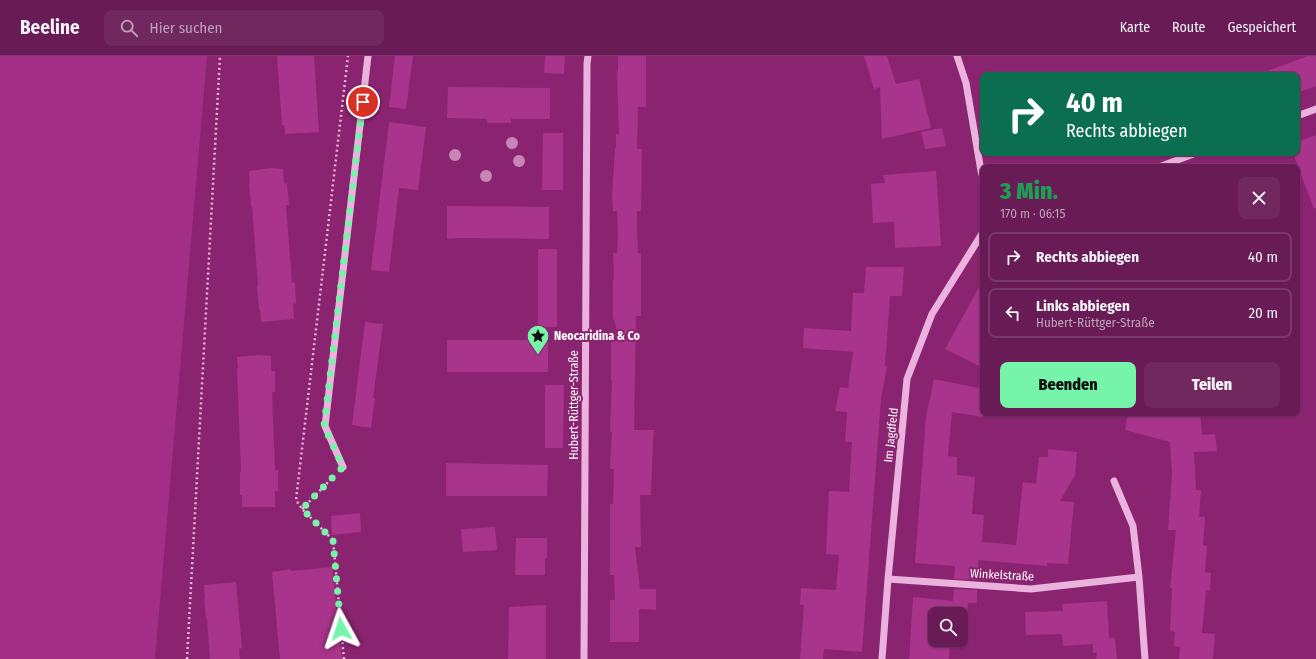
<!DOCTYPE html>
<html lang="de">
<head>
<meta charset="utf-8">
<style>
  :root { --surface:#681b54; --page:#70285e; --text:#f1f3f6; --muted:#bda1b8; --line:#7b396b; --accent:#76f5aa }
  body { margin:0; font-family:"Fira Sans Condensed",sans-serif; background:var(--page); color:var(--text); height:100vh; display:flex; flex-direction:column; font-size:15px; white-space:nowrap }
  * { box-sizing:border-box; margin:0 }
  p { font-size:13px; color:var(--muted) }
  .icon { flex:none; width:22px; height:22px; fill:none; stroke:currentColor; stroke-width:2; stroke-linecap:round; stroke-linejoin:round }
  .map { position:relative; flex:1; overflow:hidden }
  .side { position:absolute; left:980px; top:108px; width:320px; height:252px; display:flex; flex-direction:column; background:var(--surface); border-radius:8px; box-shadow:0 1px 3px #0004,0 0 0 1px var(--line) }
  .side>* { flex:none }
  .hud { position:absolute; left:980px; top:16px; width:320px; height:84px; border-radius:8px; box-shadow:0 1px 3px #0004,0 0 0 1px var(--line); background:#0b6e4f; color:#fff; overflow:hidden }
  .tools { position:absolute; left:928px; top:551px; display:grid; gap:8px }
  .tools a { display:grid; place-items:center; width:40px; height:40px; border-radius:8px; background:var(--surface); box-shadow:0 1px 3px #0004,0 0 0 1px var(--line); font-size:20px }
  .pin { position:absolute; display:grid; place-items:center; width:34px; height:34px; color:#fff; margin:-17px; border:2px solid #fff; border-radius:50%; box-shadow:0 1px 4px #0007 }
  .me { position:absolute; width:44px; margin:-22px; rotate:355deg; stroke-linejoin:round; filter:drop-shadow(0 0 3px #0008) }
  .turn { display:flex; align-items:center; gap:14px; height:84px; padding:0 20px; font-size:18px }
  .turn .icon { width:52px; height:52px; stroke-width:2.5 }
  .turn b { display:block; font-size:28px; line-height:34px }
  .round { display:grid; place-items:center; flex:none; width:42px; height:42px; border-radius:8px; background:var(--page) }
  .head { display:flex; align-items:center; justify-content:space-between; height:68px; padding:0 20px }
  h1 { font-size:24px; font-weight:800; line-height:30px; color:#1e9e55 }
  .primary-button { display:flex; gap:8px; margin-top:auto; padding:8px 20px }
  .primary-button a { flex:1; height:46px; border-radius:8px; background:var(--accent); color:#111; font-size:16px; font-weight:800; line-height:46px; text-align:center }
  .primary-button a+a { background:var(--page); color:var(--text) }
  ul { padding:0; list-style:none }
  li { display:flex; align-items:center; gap:12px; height:50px; margin:0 8px 6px; padding:0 12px; border:2px solid var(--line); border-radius:8px }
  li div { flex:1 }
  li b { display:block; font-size:15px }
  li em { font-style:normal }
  header { display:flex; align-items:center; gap:24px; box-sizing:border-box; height:56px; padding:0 20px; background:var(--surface); border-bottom:1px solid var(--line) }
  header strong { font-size:19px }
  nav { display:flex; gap:22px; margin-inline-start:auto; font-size:14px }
  .search { width:280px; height:36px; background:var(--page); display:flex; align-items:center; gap:10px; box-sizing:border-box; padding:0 14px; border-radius:8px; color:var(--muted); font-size:15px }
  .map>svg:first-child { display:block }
</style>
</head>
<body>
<header>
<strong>Beeline</strong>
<div class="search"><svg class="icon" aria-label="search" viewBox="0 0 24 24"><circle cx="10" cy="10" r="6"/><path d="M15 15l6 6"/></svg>Hier suchen</div>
<nav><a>Karte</a><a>Route</a><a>Gespeichert</a></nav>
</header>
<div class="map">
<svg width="1316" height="603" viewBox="0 0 1316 603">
  <rect width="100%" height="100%" fill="#8b2470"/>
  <path fill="#a32e86" d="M 0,0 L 207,0 L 155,603 L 0,603 Z"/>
  <path fill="#a8348b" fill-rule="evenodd" d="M 277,0 L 314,0 L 319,76 L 285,78 L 284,69 L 282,69 Z
    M 395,0 L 413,0 L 406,53 L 389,51 Z
    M 545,0 L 565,0 L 564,18 L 544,17 Z
    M 618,0 L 646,0 L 646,51 L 638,51 L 637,93 L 642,93 L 641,155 L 637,155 L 637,177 L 638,197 L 641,197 L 641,260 L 636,260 L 634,374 L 654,374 L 653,386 L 651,439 L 640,439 L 641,491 L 635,491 L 640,533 L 656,533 L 656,554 L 639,553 L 639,586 L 610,586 L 610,544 L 615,544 L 614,519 L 610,519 L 610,448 L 613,448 L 614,413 L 610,413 L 612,376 L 610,376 L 612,324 L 611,324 L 611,281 L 619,281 L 613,261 L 613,224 L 614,225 L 613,197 L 617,197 L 618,177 L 617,155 L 613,155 L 612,139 L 615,92 L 616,92 L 616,78 L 619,78 L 617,15 L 618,15 Z
    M 864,0 L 887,0 L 896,28 L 919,23 L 931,72 L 882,83 L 880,31 L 874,33 Z
    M 1308,0 L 1316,0 L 1316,30 L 1297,37 L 1297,19 L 1263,19 L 1262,17 Z
    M 448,31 L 550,32 L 550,63 L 511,63 L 511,67 L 487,67 L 487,63 L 447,62 Z
    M 389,66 L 426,71 L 418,134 L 399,132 L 389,216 L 371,214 Z
    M 942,72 L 946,90 L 925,93 L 921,76 Z
    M 543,77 L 563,77 L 563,134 L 542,134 Z
    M 1316,79 L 1316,152 L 1314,153 L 1293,97 L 1297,97 L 1297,86 Z
    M 270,112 L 283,113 L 284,128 L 287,127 L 289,149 L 286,149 L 292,227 L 295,226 L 296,248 L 293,247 L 294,263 L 261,266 L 260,253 L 259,253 L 257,230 L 258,230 L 252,150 L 251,150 L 249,128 L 250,127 L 249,115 Z
    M 936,115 L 941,190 L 895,192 L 894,166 L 873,167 L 871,128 L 885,127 L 883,119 Z
    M 447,150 L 549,151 L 549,183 L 457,182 L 447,183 Z
    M 538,193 L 557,193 L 557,271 L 538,271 Z
    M 866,211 L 904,211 L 902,240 L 890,240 L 885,310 L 887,311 L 881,343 L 862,596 L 824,593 L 823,603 L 800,603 L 804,549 L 800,549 L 801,532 L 836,534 L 839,499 L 826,498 L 829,435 L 849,436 L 852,386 L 845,386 L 847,356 L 835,355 L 840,331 L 848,332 L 853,296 L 803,292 L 804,272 L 851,275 L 853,237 L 864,237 Z
    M 983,224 L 983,312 L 945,293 Z
    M 365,266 L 383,268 L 373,342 L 375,342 L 371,372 L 352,369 Z
    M 447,284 L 548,284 L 548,316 L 447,316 Z
    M 258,299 L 271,300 L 271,315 L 275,315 L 275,336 L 272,336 L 275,414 L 278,414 L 278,435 L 275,435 L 275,451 L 242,451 L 242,439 L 240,439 L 240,416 L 241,416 L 237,313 L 238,313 L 237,301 Z
    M 934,323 L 983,333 L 983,361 L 952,356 L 948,400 L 957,401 L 957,419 L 975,421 L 972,458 L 984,459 L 982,486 L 1016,489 L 1023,426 L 1036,428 L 1039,401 L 1048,401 L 1048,393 L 1077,396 L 1075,419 L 1060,445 L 1074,446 L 1068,508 L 1047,507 L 1047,510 L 978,504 L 978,524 L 954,523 L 955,510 L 915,507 L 926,361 Z
    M 545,329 L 564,329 L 563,392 L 545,392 Z
    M 1128,357 L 1200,357 L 1202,379 L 1215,378 L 1217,395 L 1194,396 L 1196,434 L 1201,434 L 1199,461 L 1205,461 L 1203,489 L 1207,490 L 1205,516 L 1211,517 L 1210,535 L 1206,534 L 1202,577 L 1215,578 L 1213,603 L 1179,603 L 1180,591 L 1174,590 L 1175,576 L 1170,575 L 1172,532 L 1170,532 L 1176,474 L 1168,474 L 1172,418 L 1170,386 L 1125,374 Z
    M 446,407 L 548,409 L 547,440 L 446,440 Z
    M 360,457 L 361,476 L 332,479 L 331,460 Z
    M 495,471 L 497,494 L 463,496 L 461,473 Z
    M 516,482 L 547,482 L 547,502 L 545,502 L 545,519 L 515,519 Z
    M 332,511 L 342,603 L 280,603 L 272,516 L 291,513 L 291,515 Z
    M 236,526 L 242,592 L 239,593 L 240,603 L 210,603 L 207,563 L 206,563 L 204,543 L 205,543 L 204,529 Z
    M 954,533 L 977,534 L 977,547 L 968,547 L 965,590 L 950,589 L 949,603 L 909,603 L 913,541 L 953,545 ZM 935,558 L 961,558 L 961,584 L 935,584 Z
    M 1107,545 L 1109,582 L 1115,582 L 1117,603 L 1096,603 L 1097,597 L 1093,597 L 1093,588 L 1063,590 L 1062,578 L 1026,579 L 1025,556 L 1063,555 L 1062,548 Z
    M 546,549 L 546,603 L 508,603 L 509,551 Z"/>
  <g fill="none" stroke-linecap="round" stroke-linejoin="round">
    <path stroke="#eab2dc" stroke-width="2.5" stroke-dasharray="2 3" stroke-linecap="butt" d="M 302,453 L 333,421
      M 187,603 L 220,0
      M 344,603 L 333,484 L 302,453 L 296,444 L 348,0"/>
    <path stroke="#eab2dc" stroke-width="7" d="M 957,0 L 966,27 L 981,115 L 983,122
      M 1297,60 L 1316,53
      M 1159,111 L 1196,97
      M 343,411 L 325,370 L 368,0
      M 1114,425 L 1133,470 L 1139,521
      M 888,523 L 1031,533 L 1139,521 L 1145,603
      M 584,603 L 587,8 L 588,0
      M 882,603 L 888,523 L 907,323 L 932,258 L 983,176"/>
  </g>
  <g fill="#c786b6">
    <circle cx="512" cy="87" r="6"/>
    <circle cx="455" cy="99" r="6"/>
    <circle cx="519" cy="105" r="6"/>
    <circle cx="486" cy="120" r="6"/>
  </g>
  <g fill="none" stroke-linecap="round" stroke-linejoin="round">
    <path stroke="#76f5aa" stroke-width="7" stroke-dasharray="0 12.6" d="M 341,573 L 333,484 L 302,453 L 343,411 L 324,370 L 363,46"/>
  </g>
  <defs>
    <g id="sight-pin" transform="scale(1.15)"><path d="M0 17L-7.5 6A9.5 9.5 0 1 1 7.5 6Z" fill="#76f5aa" stroke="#8b2470"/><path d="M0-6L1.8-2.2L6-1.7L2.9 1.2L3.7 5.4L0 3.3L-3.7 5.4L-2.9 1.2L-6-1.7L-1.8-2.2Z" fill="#111"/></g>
  </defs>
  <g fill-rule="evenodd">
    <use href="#sight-pin" x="538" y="280"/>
  </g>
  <g text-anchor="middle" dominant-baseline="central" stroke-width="4" stroke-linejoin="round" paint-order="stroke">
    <g font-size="12" font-weight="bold" fill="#fff" stroke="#8b2470" text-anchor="start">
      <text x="554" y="280">Neocaridina &amp; Co</text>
    </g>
    <g font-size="12" fill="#fff" stroke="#8b2470">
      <text transform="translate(574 349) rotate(-90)">Hubert-Rüttger-Straße</text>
      <text transform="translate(891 379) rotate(-84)">Im Jagdfeld</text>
      <text transform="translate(1002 519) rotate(3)">Winkelstraße</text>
    </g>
  </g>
</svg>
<div class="tools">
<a><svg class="icon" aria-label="search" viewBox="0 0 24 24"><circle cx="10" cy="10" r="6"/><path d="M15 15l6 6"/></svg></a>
</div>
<div class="pin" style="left:363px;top:46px;background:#d93025"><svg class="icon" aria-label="arrive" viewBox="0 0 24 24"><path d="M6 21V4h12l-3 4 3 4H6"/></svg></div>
<svg class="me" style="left:341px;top:573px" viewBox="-20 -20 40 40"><path d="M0-17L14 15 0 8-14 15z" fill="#76f5aa" stroke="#fff" stroke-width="4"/></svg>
<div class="hud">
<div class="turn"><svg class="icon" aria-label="right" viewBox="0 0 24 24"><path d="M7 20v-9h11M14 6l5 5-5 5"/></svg><div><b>40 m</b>Rechts abbiegen</div></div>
</div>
<section class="side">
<div class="head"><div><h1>3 Min.</h1><p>170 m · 06:15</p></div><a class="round"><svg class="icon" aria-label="close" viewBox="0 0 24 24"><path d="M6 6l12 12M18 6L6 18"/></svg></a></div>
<ul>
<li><svg class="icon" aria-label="right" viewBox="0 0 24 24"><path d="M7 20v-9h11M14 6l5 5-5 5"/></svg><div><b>Rechts abbiegen</b></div><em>40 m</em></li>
<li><svg class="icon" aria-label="left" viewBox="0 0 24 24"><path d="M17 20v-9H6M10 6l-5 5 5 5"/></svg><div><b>Links abbiegen</b><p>Hubert-Rüttger-Straße</p></div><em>20 m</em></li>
</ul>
<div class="primary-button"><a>Beenden</a><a>Teilen</a></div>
</section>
</div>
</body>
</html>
